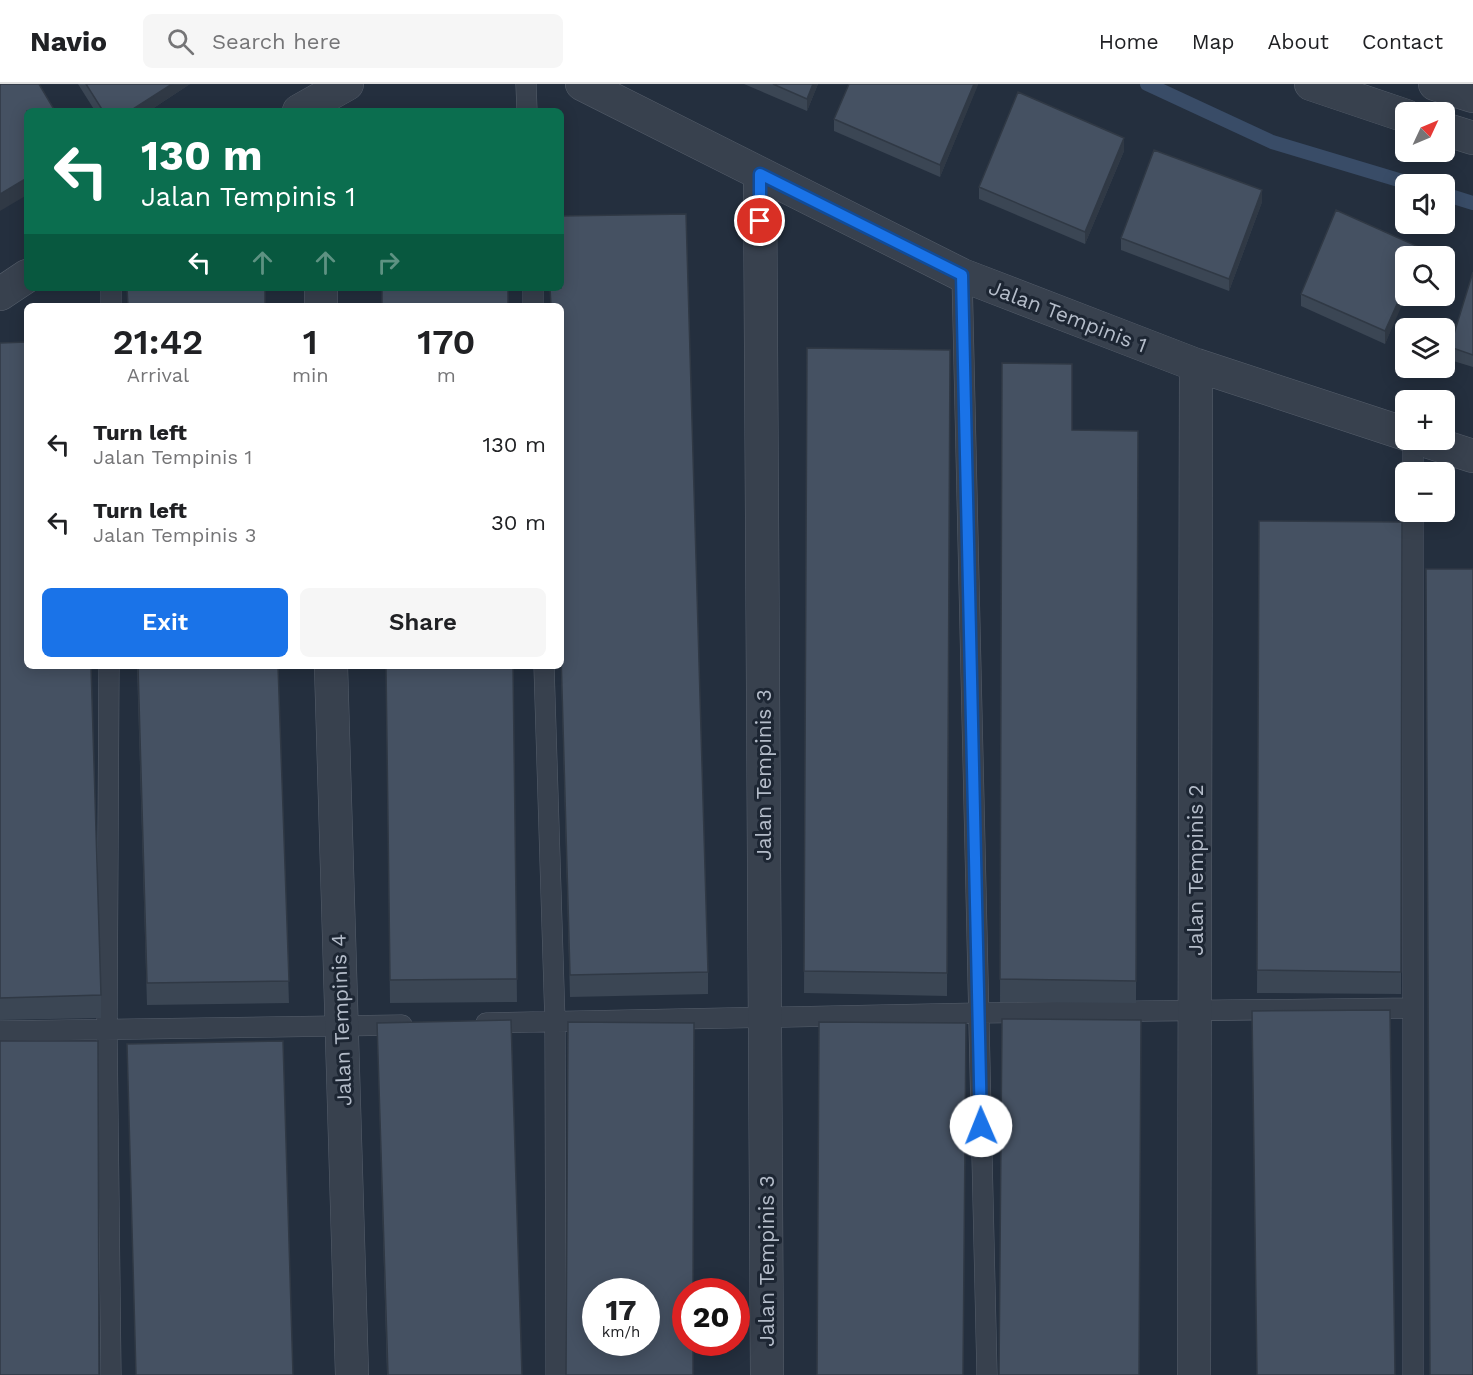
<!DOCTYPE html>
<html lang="en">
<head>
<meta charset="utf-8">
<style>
  :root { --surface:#fff; --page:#f6f6f6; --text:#202124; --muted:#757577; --line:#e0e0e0; --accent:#1a73e8 }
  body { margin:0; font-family:"Work Sans",sans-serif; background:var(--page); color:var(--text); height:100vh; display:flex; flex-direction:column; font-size:22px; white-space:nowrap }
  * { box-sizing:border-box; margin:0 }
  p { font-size:20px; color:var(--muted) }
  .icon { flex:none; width:33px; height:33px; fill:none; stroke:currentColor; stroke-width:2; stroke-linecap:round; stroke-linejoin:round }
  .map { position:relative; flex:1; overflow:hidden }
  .drawer { position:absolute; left:24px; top:219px; width:540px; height:366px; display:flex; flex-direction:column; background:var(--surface); border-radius:9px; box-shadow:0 3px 15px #0003 }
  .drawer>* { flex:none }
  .hud { position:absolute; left:24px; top:24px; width:540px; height:183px; border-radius:9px; box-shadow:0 3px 15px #0003; background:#0b6e4f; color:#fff; overflow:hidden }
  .needle { width:39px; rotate:46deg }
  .fabs { position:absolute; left:1395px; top:18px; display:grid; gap:12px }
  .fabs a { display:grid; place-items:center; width:60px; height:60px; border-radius:9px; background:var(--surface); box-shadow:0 3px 15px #0003; font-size:30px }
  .speed { position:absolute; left:582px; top:1194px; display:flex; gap:12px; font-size:30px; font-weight:700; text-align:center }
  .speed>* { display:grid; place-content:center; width:78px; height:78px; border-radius:50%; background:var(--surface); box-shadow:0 3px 15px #0003; line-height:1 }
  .speed small { font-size:15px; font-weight:400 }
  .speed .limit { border:9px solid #d22; background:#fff; color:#111 }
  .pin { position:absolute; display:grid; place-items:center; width:51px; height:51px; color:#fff; margin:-26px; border:3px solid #fff; border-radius:50%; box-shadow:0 2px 6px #0007 }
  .me { position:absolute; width:66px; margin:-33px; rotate:359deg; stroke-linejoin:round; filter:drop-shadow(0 0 4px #0008) }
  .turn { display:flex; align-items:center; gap:21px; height:126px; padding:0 18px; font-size:27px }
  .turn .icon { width:78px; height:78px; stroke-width:2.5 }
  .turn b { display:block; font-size:42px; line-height:51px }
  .lanes { display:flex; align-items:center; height:57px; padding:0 18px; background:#0003; justify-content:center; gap:30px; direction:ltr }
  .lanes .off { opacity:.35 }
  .eta { display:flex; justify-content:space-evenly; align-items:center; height:102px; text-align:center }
  .eta b { font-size:36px; font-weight:600; line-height:42px }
  .button { display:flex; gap:12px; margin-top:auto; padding:12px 18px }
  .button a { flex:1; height:69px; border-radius:9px; background:var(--accent); color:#fff; font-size:24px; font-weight:600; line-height:69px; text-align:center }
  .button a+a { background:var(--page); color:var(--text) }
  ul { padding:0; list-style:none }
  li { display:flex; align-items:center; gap:18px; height:78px; padding:0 18px }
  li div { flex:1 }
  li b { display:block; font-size:22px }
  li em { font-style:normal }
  header { display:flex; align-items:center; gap:36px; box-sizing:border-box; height:84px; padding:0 30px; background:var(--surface); border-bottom:2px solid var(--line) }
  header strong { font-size:28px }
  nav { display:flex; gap:33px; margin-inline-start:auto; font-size:21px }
  .search { width:420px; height:54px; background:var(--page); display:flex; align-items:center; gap:15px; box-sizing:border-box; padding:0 21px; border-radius:9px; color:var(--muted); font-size:22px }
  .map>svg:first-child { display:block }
</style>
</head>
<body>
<header>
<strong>Navio</strong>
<div class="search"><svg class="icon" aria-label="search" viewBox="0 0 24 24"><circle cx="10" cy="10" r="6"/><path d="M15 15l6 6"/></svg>Search here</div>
<nav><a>Home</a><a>Map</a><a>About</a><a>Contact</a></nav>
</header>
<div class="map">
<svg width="1473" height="1291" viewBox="0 0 1473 1291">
  <rect width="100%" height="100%" fill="#242f3e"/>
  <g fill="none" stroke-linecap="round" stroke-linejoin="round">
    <path stroke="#394c67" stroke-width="14" d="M 1147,0 L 1272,58 L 1412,100
      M 1444,110 L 1473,119"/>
    <g stroke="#565f6c" stroke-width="21">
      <path id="service" d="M 526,0 L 527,27
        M 962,191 L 987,1291
        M 533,204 L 533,222
        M 111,222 L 111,204
        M 1413,388 L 1413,356
        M 1413,428 L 1413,1291
        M 109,582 L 107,946 L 111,1291
        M 544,582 L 555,938 L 556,1291
        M 486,939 L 979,929 L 1413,924
        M 0,947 L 402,941"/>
    </g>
    <g stroke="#565f6c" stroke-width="34">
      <path id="minor" d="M 582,0 L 962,191 L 1196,281 L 1406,350
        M 299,27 L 347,0
        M 760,90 L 767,1291
        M 321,204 L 321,222
        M 0,210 L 27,192
        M 1423,356 L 1473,372
        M 331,582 L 352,1291
        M 1194,1291 L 1196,281"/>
    </g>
    <g stroke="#565f6c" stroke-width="34">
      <path id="tertiary" d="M 1311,0 L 1406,32
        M 1435,0 L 1473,12
        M 1444,45 L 1473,54"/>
    </g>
    <use href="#service" stroke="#38414e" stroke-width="20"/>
    <use href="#minor" stroke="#38414e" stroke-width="33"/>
    <use href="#tertiary" stroke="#38414e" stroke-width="33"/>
  </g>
  <path fill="#3b4654" d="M 78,0 L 190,0 L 149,27 L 95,27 Z
    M 744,0 L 818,0 L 807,27 Z
    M 978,0 L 940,93 L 834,47 L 834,35 Z
    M 1124,67 L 1085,160 L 979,115 L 979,103 Z
    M 1262,118 L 1229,207 L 1121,166 L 1121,154 Z
    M 1421,172 L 1385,260 L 1301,222 L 1301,210 Z
    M 1473,188 L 1473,283 L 1450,276 L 1450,263 Z
    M 550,204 L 561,204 L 708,888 L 708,910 L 570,913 L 561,582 L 561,222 L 550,222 Z
    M 0,259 L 101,911 L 101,934 L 0,936 Z
    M 807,264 L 950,266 L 947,912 L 804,909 Z
    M 1002,279 L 1072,346 L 1138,347 L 1136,919 L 1000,918 Z
    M 1259,437 L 1402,438 L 1401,910 L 1257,909 Z
    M 137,582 L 278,582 L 289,919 L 147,921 Z
    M 386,582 L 513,582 L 517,918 L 390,919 Z
    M 377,939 L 522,1291 L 387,1291 Z
    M 127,960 L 293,1291 L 136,1291 Z"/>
  <path fill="#303945" d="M 172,0 L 190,0 L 149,27 L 130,27 Z
    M 813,0 L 818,0 L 807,27 L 807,15 Z
    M 974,0 L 978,0 L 978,1 L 940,93 L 940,81 Z
    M 1124,54 L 1124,67 L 1085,160 L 1085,148 Z
    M 27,94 L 27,111 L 0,127 L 0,110 Z
    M 1262,106 L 1262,118 L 1229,207 L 1229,195 Z
    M 1421,164 L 1421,172 L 1417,172 Z
    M 1406,200 L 1406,212 L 1385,260 L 1385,247 Z"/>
  <path fill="#455162" stroke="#303945" stroke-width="1.5" fill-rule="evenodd" d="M 0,0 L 39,0 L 55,27 L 27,27 L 27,94 L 0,110 Z
    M 86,0 L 172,0 L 130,27 L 103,27 Z
    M 773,0 L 813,0 L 807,15 Z
    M 849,0 L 974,0 L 940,81 L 834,35 Z
    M 1018,8 L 1124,54 L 1085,148 L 979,103 Z
    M 1154,66 L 1262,106 L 1229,195 L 1121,154 Z
    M 1336,126 L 1421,164 L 1417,172 L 1406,172 L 1406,200 L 1385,247 L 1301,210 Z
    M 686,130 L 708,888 L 570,891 L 561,569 L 561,222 L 551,222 L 550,204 L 561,204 L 561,132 Z
    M 1473,188 L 1473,271 L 1450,263 Z
    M 127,204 L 265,204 L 265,222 L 128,222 Z
    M 382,204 L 508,204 L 508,222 L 382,222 Z
    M 27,258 L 27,582 L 91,582 L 101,911 L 0,914 L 0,259 Z
    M 807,264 L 950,266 L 947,889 L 804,887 Z
    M 1002,279 L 1072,280 L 1072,346 L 1138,347 L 1136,897 L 1000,895 Z
    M 1259,437 L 1402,438 L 1401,888 L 1257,886 Z
    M 1426,485 L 1473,485 L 1473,1291 L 1430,1291 Z
    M 138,582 L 278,582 L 289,897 L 147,899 Z
    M 386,582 L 513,582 L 517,895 L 390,896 Z
    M 1390,926 L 1395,1291 L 1257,1291 L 1252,927 Z
    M 1002,935 L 1141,936 L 1139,1291 L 999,1291 Z
    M 511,936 L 522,1291 L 388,1291 L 377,939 Z
    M 568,938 L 694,939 L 693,1208 L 686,1208 L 686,1258 L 693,1258 L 693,1291 L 566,1291 ZM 596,1208 L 646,1208 L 646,1258 L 596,1258 Z
    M 819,938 L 966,939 L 963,1291 L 817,1291 Z
    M 0,957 L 98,957 L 99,1291 L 0,1291 Z
    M 283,957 L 293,1291 L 136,1291 L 127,960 Z"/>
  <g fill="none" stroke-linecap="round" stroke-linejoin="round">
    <g stroke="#114b97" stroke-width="15">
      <path id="route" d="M 760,137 L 760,90 L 962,191 L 981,1042"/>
    </g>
    <use href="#route" stroke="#1a73e8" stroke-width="10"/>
  </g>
  <g text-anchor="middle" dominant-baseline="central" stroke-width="6" stroke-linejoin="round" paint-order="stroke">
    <g font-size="21" fill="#b4bcc9" stroke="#1d2633">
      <text transform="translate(1068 232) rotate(21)">Jalan Tempinis 1</text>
      <text transform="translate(763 691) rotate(-90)">Jalan Tempinis 3</text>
      <text transform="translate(1195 786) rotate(-90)">Jalan Tempinis 2</text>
      <text transform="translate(341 936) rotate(-92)">Jalan Tempinis 4</text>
      <text transform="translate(766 1177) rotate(-90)">Jalan Tempinis 3</text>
    </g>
  </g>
</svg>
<div class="fabs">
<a><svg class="needle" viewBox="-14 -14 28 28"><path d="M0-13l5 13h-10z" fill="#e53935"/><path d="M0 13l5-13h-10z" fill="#757577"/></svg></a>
<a><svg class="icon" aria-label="sound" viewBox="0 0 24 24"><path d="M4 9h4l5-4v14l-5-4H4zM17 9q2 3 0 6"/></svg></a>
<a><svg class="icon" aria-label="search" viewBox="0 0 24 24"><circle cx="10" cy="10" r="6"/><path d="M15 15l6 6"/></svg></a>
<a><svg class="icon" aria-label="layers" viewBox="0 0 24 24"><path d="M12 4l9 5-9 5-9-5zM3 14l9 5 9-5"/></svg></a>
<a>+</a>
<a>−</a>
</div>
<div class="speed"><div>17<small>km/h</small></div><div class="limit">20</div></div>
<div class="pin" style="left:760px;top:137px;background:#d93025"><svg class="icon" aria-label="arrive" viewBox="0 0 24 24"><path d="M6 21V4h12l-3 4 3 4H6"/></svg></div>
<svg class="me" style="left:981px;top:1042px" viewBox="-20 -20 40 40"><circle r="19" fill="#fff"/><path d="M0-13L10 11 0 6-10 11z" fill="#1a73e8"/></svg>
<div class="hud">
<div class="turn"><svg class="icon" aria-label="left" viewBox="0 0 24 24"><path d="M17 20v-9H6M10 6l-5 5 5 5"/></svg><div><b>130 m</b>Jalan Tempinis 1</div></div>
<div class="lanes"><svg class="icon" aria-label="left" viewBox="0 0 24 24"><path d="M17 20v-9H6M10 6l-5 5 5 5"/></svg><svg class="icon off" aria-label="ahead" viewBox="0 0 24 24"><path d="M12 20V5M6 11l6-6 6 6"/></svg><svg class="icon off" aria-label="ahead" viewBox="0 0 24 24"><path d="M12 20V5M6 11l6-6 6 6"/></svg><svg class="icon off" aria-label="right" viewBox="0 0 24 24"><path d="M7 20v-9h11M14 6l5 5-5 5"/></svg></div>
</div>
<section class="drawer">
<div class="eta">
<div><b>21:42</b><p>Arrival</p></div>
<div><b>1</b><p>min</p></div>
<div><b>170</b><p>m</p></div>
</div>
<ul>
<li><svg class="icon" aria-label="left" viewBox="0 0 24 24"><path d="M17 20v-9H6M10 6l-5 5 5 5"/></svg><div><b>Turn left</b><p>Jalan Tempinis 1</p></div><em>130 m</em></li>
<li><svg class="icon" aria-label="left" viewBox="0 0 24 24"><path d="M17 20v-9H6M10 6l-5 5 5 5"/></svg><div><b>Turn left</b><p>Jalan Tempinis 3</p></div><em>30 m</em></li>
</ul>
<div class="button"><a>Exit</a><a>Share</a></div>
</section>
</div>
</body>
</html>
